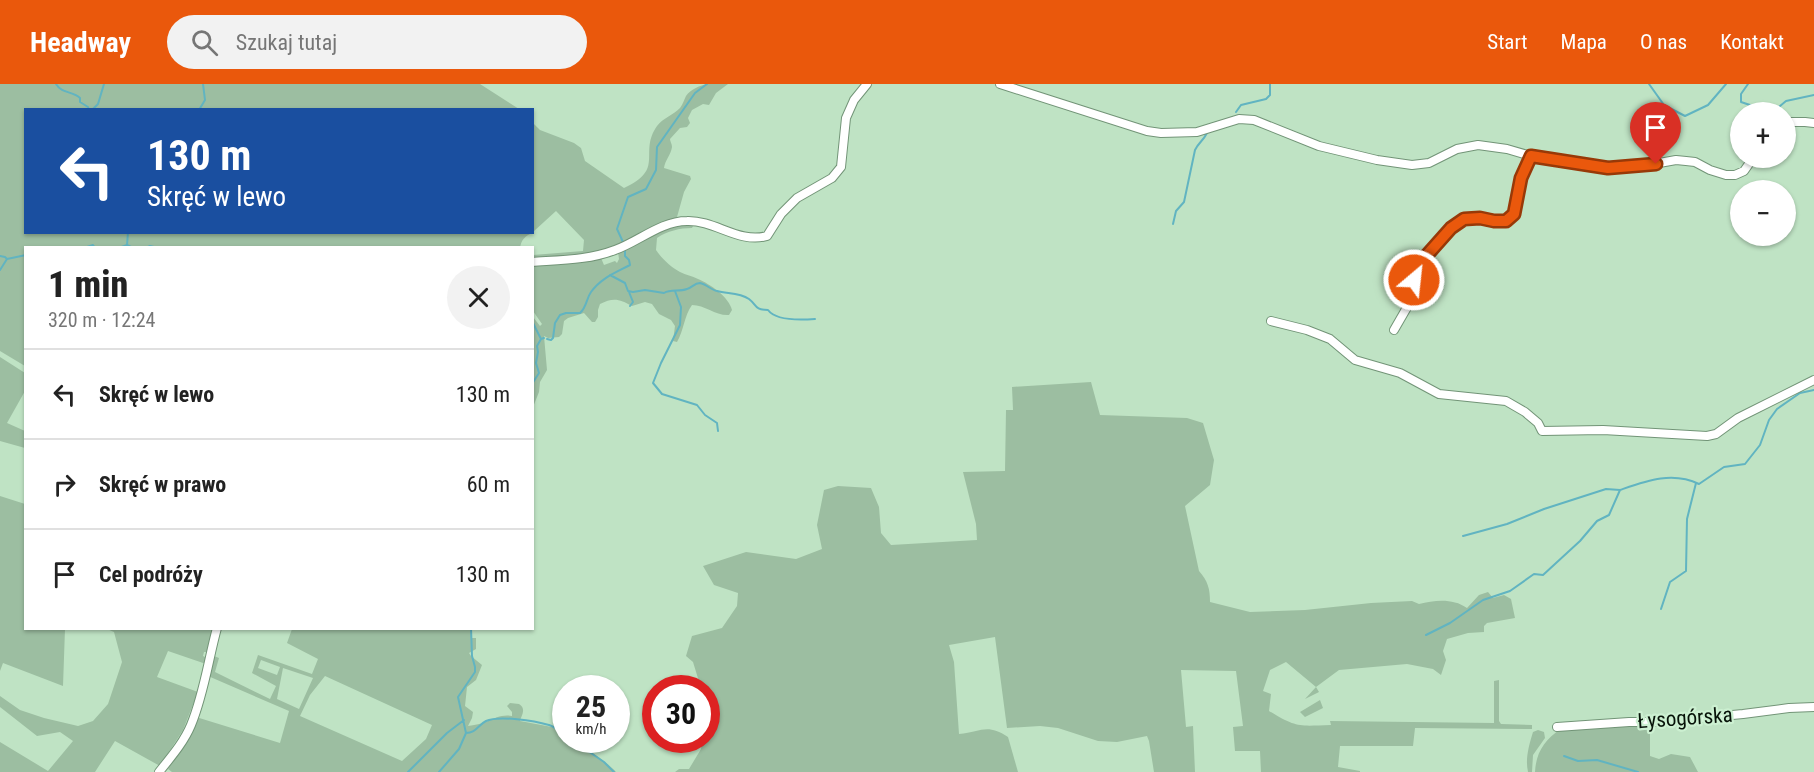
<!DOCTYPE html>
<html lang="pl">
<head>
<meta charset="utf-8">
<style>
  :root { --surface:#fff; --page:#f2f2f2; --text:#222; --muted:#767676; --line:#e0e0e0; --accent:#ea580c }
  body { margin:0; font-family:"Roboto Condensed",sans-serif; background:var(--page); color:var(--text); height:100vh; display:flex; flex-direction:column; font-size:22px; white-space:nowrap }
  * { box-sizing:border-box; margin:0 }
  p { font-size:20px; color:var(--muted) }
  .icon { flex:none; width:33px; height:33px; fill:none; stroke:currentColor; stroke-width:2; stroke-linecap:round; stroke-linejoin:round }
  .map { position:relative; flex:1; overflow:hidden }
  .sheet { position:absolute; left:24px; top:162px; width:510px; height:384px; display:flex; flex-direction:column; background:var(--surface); border-radius:0px; box-shadow:0 2px 4px #0004 }
  .sheet>* { flex:none }
  .top-card { position:absolute; left:24px; top:24px; width:510px; height:126px; border-radius:0px; box-shadow:0 2px 4px #0004; background:#1a4fa0; color:#fff; overflow:hidden }
  .fabs { position:absolute; left:1730px; top:18px; display:grid; gap:12px }
  .fabs a { display:grid; place-items:center; width:66px; height:66px; border-radius:50%; background:var(--surface); box-shadow:0 2px 4px #0004; font-size:30px }
  .speed { position:absolute; left:552px; top:591px; display:flex; gap:12px; font-size:30px; font-weight:700; text-align:center }
  .speed>* { display:grid; place-content:center; width:78px; height:78px; border-radius:50%; background:var(--surface); box-shadow:0 2px 4px #0004; line-height:1 }
  .speed small { font-size:15px; font-weight:400 }
  .speed .limit { border:9px solid #d22; background:#fff; color:#111 }
  .pin { position:absolute; display:grid; place-items:center; width:51px; height:51px; color:#fff; margin:-62px -26px; border-radius:50% 50% 50% 0; rotate:-45deg; box-shadow:0 0 6px #0007 }
  .pin .icon { rotate:45deg }
  .me { position:absolute; width:66px; margin:-33px; rotate:28deg; stroke-linejoin:round; filter:drop-shadow(0 0 4px #0008) }
  .turn { display:flex; align-items:center; gap:21px; height:126px; padding:0 24px; font-size:27px }
  .turn .icon { width:78px; height:78px; stroke-width:2.5 }
  .turn b { display:block; font-size:42px; line-height:51px }
  .round { display:grid; place-items:center; flex:none; width:63px; height:63px; border-radius:32px; background:var(--page) }
  .headline { display:flex; align-items:center; justify-content:space-between; height:102px; padding:0 24px }
  h1 { font-size:36px; font-weight:800; line-height:45px }
  ul { padding:0; list-style:none }
  li { display:flex; align-items:center; gap:18px; height:90px; padding:0 24px; border-top:2px solid var(--line) }
  li div { flex:1 }
  li b { display:block; font-size:22px }
  li em { font-style:normal }
  header { display:flex; align-items:center; gap:36px; box-sizing:border-box; height:84px; padding:0 30px; background:var(--accent); color:#fff }
  header strong { font-size:28px }
  nav { display:flex; gap:33px; margin-inline-start:auto; font-size:21px }
  .search { width:420px; height:54px; background:var(--page); display:flex; align-items:center; gap:15px; box-sizing:border-box; padding:0 21px; border-radius:33px; color:var(--muted); font-size:22px }
  .map>svg:first-child { display:block }
</style>
</head>
<body>
<header>
<strong>Headway</strong>
<div class="search"><svg class="icon" aria-label="search" viewBox="0 0 24 24"><circle cx="10" cy="10" r="6"/><path d="M15 15l6 6"/></svg>Szukaj tutaj</div>
<nav><a>Start</a><a>Mapa</a><a>O nas</a><a>Kontakt</a></nav>
</header>
<div class="map">
<svg width="1814" height="688" viewBox="0 0 1814 688">
  <rect width="100%" height="100%" fill="#bfe3c4"/>
  <path fill="#9cbea1" fill-rule="evenodd" d="M 0,0 L 480,0 L 519,25 L 26,26 L 26,148 L 532,149 C 525,152 521,156 520,164 L 26,164 L 25,282 L 0,267 Z
    M 707,0 L 728,0 L 716,9 L 709,21 L 703,20 L 692,26 L 688,34 L 690,39 L 687,43 L 680,44 L 670,55 C 670,57 672,60 672,63 C 671,71 665,76 664,84 L 690,92 L 691,95 L 684,108 L 677,133 C 654,147 614,167 588,171 C 570,174 551,174 533,175 L 533,171 L 583,167 L 584,156 L 556,127 L 533,148 L 533,39 L 540,46 L 574,59 L 581,64 L 585,77 L 624,104 C 666,85 638,69 657,42 C 663,34 673,31 680,24 C 683,20 684,16 686,12 C 691,5 699,2 707,0 Z
    M 692,139 L 693,142 L 692,144 C 680,144 667,147 657,154 L 656,166 C 662,175 671,183 680,188 C 686,191 692,192 698,195 C 710,200 729,213 732,226 L 729,231 C 716,232 705,221 692,221 C 684,232 684,246 677,258 L 673,257 L 675,242 L 671,236 L 659,230 L 652,220 L 645,218 L 632,222 C 620,215 613,213 600,220 L 598,226 L 598,233 L 595,238 L 592,238 L 584,229 L 568,234 L 564,237 L 562,250 L 559,253 L 548,254 L 544,252 L 547,286 L 540,298 L 539,308 L 533,323 L 533,233 L 540,242 L 542,240 L 533,227 L 533,181 L 601,174 L 604,181 L 615,177 L 617,179 L 619,175 L 618,168 L 675,141 Z
    M 0,273 L 25,289 L 25,307 L 7,339 L 25,347 L 25,364 L 0,357 Z
    M 1091,298 L 1100,331 L 1187,334 L 1203,339 L 1214,376 L 1210,401 L 1185,422 L 1199,487 C 1208,497 1210,505 1210,518 L 1250,528 L 1305,526 L 1371,519 L 1412,517 L 1419,520 C 1435,516 1453,514 1467,524 L 1479,511 L 1488,508 L 1493,514 L 1504,511 L 1511,515 L 1515,534 L 1487,539 L 1484,542 L 1484,548 L 1468,549 L 1447,555 L 1443,567 L 1446,576 L 1441,591 L 1433,585 L 1407,580 L 1339,586 L 1316,603 L 1319,608 L 1305,615 L 1316,603 L 1286,578 L 1270,586 L 1263,607 L 1271,610 L 1269,627 C 1297,644 1298,642 1331,641 L 1330,637 L 1494,639 L 1494,597 L 1499,596 L 1499,637 L 1501,640 L 1532,641 L 1532,645 L 1415,644 L 1413,662 L 1340,662 L 1338,683 L 1360,687 L 1360,688 L 1261,688 L 1260,667 L 1235,667 L 1233,643 L 1243,642 L 1236,587 L 1181,586 L 1186,643 L 1193,642 L 1195,688 L 1154,688 L 1149,657 L 1147,652 L 1117,658 L 1098,657 L 1058,644 L 1040,642 L 1007,644 L 995,553 L 949,561 L 954,578 L 959,650 C 981,648 987,639 1008,653 L 1018,688 L 675,688 L 679,685 L 689,685 L 701,665 L 702,656 L 706,656 L 706,604 L 701,604 L 693,578 L 686,572 L 692,552 L 722,544 L 737,522 L 738,509 L 714,501 L 703,482 L 746,468 L 796,475 L 822,465 L 817,441 L 824,406 L 838,402 L 871,404 L 879,423 L 881,449 L 891,461 L 977,456 L 976,440 L 963,388 L 1005,387 L 1006,326 L 1013,326 L 1012,303 Z
    M 0,412 L 25,420 L 26,544 L 65,545 L 63,602 L 3,579 L 0,587 Z
    M 471,544 L 471,554 L 476,554 L 476,565 L 469,569 L 471,572 L 482,581 L 476,596 L 467,603 L 465,622 L 473,628 L 472,634 L 468,642 C 474,641 482,640 488,637 C 495,634 503,630 512,632 L 512,628 L 507,622 L 510,619 L 519,620 C 527,625 521,632 520,637 L 552,643 L 558,640 L 561,642 L 562,649 L 565,653 L 566,656 C 577,656 607,678 616,688 L 172,688 L 168,685 L 196,633 L 280,659 L 289,627 L 208,592 L 214,572 L 219,574 L 215,588 L 270,615 L 276,602 L 252,589 L 258,571 L 312,590 L 318,575 L 287,559 L 292,545 ZM 261,576 L 280,583 L 277,591 L 258,584 ZM 283,584 L 313,594 L 299,625 L 277,615 ZM 325,592 L 432,641 L 426,655 L 402,677 L 300,632 L 310,611 Z
    M 107,545 L 214,545 L 207,568 L 204,568 L 203,572 L 207,574 L 206,580 L 168,567 L 157,593 L 198,608 L 183,646 L 160,682 L 115,657 L 95,688 L 0,688 L 0,658 L 48,687 L 73,657 L 60,648 L 37,652 L 0,623 L 0,612 L 20,626 L 44,634 L 78,642 L 93,637 L 108,620 L 122,578 L 114,548 Z
    M 1320,616 L 1323,624 L 1305,633 L 1300,628 Z
    M 1650,640 L 1650,672 L 1659,675 L 1671,670 L 1690,673 L 1698,688 L 1535,688 C 1536,669 1544,656 1561,645 Z
    M 1538,646 L 1544,648 L 1545,654 L 1533,671 L 1532,688 L 1528,688 C 1525,675 1529,661 1533,648 Z"/>
  <g fill="none" stroke-linecap="round" stroke-linejoin="round">
    <path stroke="#61b4c1" stroke-width="2" d="M 56,0 C 62,10 73,7 80,14 L 80,18 L 88,23 L 89,26
      M 1649,0 L 1664,21 L 1685,32 L 1708,21 L 1726,0
      M 1748,0 L 1741,10 L 1741,18 L 1771,28
      M 92,26 L 98,20 L 104,0
      M 199,26 L 205,16 L 203,0
      M 1236,28 L 1241,21 L 1266,15 L 1270,11 L 1270,0
      M 1773,28 L 1786,17 L 1814,11
      M 1173,140 L 1176,127 L 1184,118 L 1195,66 C 1199,58 1203,57 1207,49
      M 623,158 L 617,145 L 628,113 L 646,105 L 656,86 L 657,63 L 695,9 L 707,0
      M 127,161 L 128,148
      M 84,164 L 93,161 L 95,164
      M 119,164 L 127,161 L 133,164
      M 146,164 L 150,162 L 158,164
      M 0,172 L 5,173 L 7,175
      M 0,186 L 7,175 L 26,171
      M 610,191 L 625,199 L 628,207 L 633,208 L 645,206 L 664,209 C 671,205 679,208 687,205 C 692,204 694,199 700,199 C 706,200 711,206 717,207 C 727,210 739,208 749,215 C 757,221 754,226 768,226 C 776,237 802,236 815,235
      M 675,207 L 681,223 L 680,241 L 661,279 L 653,299 L 662,310 L 697,321 L 705,331 L 717,339 L 718,347
      M 629,208 L 633,218 L 630,222
      M 532,237 L 541,255 L 544,254
      M 547,255 L 551,256 L 553,254 L 555,239 L 560,231 L 566,229 L 580,229 C 587,223 586,215 591,208 C 601,194 615,189 630,181 L 629,176 L 625,172 L 625,166
      M 532,300 L 539,289 L 536,279 L 538,268 L 537,262 L 541,255
      M 1463,452 L 1507,440 L 1544,425 L 1606,405 L 1620,406
      M 1661,525 L 1670,498 L 1686,487 L 1687,435 L 1696,399
      M 471,544 L 472,572 L 475,583 L 475,588 L 458,613 L 466,649 C 476,649 478,641 486,637 C 499,631 535,637 549,641 C 555,643 560,647 566,651
      M 1426,551 L 1450,539 L 1483,516 L 1510,507 L 1534,490 L 1543,491 L 1580,457 L 1597,437 L 1609,431 L 1620,406 C 1646,397 1672,387 1699,400 L 1724,383 L 1745,380 L 1760,361 L 1769,336 L 1777,325 L 1800,309 L 1814,306
      M 572,656 L 604,678 L 614,688
      M 1564,672 L 1578,677 L 1597,676 L 1638,688
      M 408,688 L 447,649 L 464,636
      M 439,688 L 459,665 L 466,649"/>
    <g stroke="#729477" stroke-width="10">
      <path id="minor" d="M 1000,0 L 1147,47 L 1161,49 L 1197,48 L 1239,35 L 1254,36 L 1319,62 L 1377,76 L 1412,81 L 1429,79 L 1457,65 L 1478,61 L 1507,65 L 1531,72 L 1554,77 L 1608,84 L 1637,83 L 1676,76 L 1686,77 L 1695,78 L 1710,86 L 1726,91 L 1735,91 L 1744,87 L 1753,74
        M 1785,38 L 1805,38 L 1814,39
        M 532,178 C 560,176 589,176 615,166 C 638,158 661,137 687,137 C 715,136 739,160 767,152 L 781,130 L 797,114 L 832,94 L 841,83 L 846,34 L 854,16 L 867,0
        M 1271,237 L 1307,246 L 1330,255 L 1355,276 L 1400,289 L 1439,310 L 1506,317 L 1525,328 L 1538,339 L 1542,347 L 1603,346 L 1707,352 L 1716,350 L 1738,334 L 1814,296
        M 1394,246 L 1409,220 L 1412,202 L 1419,180 L 1451,144 L 1464,135 L 1480,134 L 1494,137 L 1506,137 L 1514,130 L 1521,94 L 1531,72
        M 1557,643 L 1629,638 L 1658,638 L 1743,630 L 1789,624 L 1814,623
        M 159,688 C 171,673 184,658 191,641 C 204,610 208,577 217,544"/>
    </g>
    <use href="#minor" stroke="#fff" stroke-width="8"/>
  </g>
  <g fill="none" stroke-linecap="round" stroke-linejoin="round">
    <g stroke="#983908" stroke-width="15">
      <path id="route" d="M 1414,196 L 1419,180 L 1451,144 L 1464,135 L 1480,134 L 1494,137 L 1506,137 L 1514,130 L 1521,94 L 1531,72 L 1608,84 L 1656,80"/>
    </g>
    <use href="#route" stroke="#ea580c" stroke-width="10"/>
  </g>
  <g text-anchor="middle" dominant-baseline="central" stroke-width="4.5" stroke-linejoin="round" paint-order="stroke">
    <g font-size="21" fill="#061208" stroke="#ccf0d1">
      <text transform="translate(1685 634) rotate(-4)">Łysogórska</text>
    </g>
  </g>
</svg>
<div class="fabs">
<a>+</a>
<a>−</a>
</div>
<div class="speed"><div>25<small>km/h</small></div><div class="limit">30</div></div>
<div class="pin" style="left:1656px;top:80px;background:#d93025"><svg class="icon" aria-label="arrive" viewBox="0 0 24 24"><path d="M6 21V4h12l-3 4 3 4H6"/></svg></div>
<svg class="me" style="left:1414px;top:196px" viewBox="-20 -20 40 40"><circle r="17" fill="#ea580c" stroke="#fff" stroke-width="3"/><path d="M0-11L8 9 0 5-8 9z" fill="#fff"/></svg>
<div class="top-card">
<div class="turn"><svg class="icon" aria-label="left" viewBox="0 0 24 24"><path d="M17 20v-9H6M10 6l-5 5 5 5"/></svg><div><b>130 m</b>Skręć w lewo</div></div>
</div>
<section class="sheet">
<div class="headline"><div><h1>1 min</h1><p>320 m · 12:24</p></div><a class="round"><svg class="icon" aria-label="close" viewBox="0 0 24 24"><path d="M6 6l12 12M18 6L6 18"/></svg></a></div>
<ul>
<li><svg class="icon" aria-label="left" viewBox="0 0 24 24"><path d="M17 20v-9H6M10 6l-5 5 5 5"/></svg><div><b>Skręć w lewo</b></div><em>130 m</em></li>
<li><svg class="icon" aria-label="right" viewBox="0 0 24 24"><path d="M7 20v-9h11M14 6l5 5-5 5"/></svg><div><b>Skręć w prawo</b></div><em>60 m</em></li>
<li><svg class="icon" aria-label="arrive" viewBox="0 0 24 24"><path d="M6 21V4h12l-3 4 3 4H6"/></svg><div><b>Cel podróży</b></div><em>130 m</em></li>
</ul>
</section>
</div>
</body>
</html>
